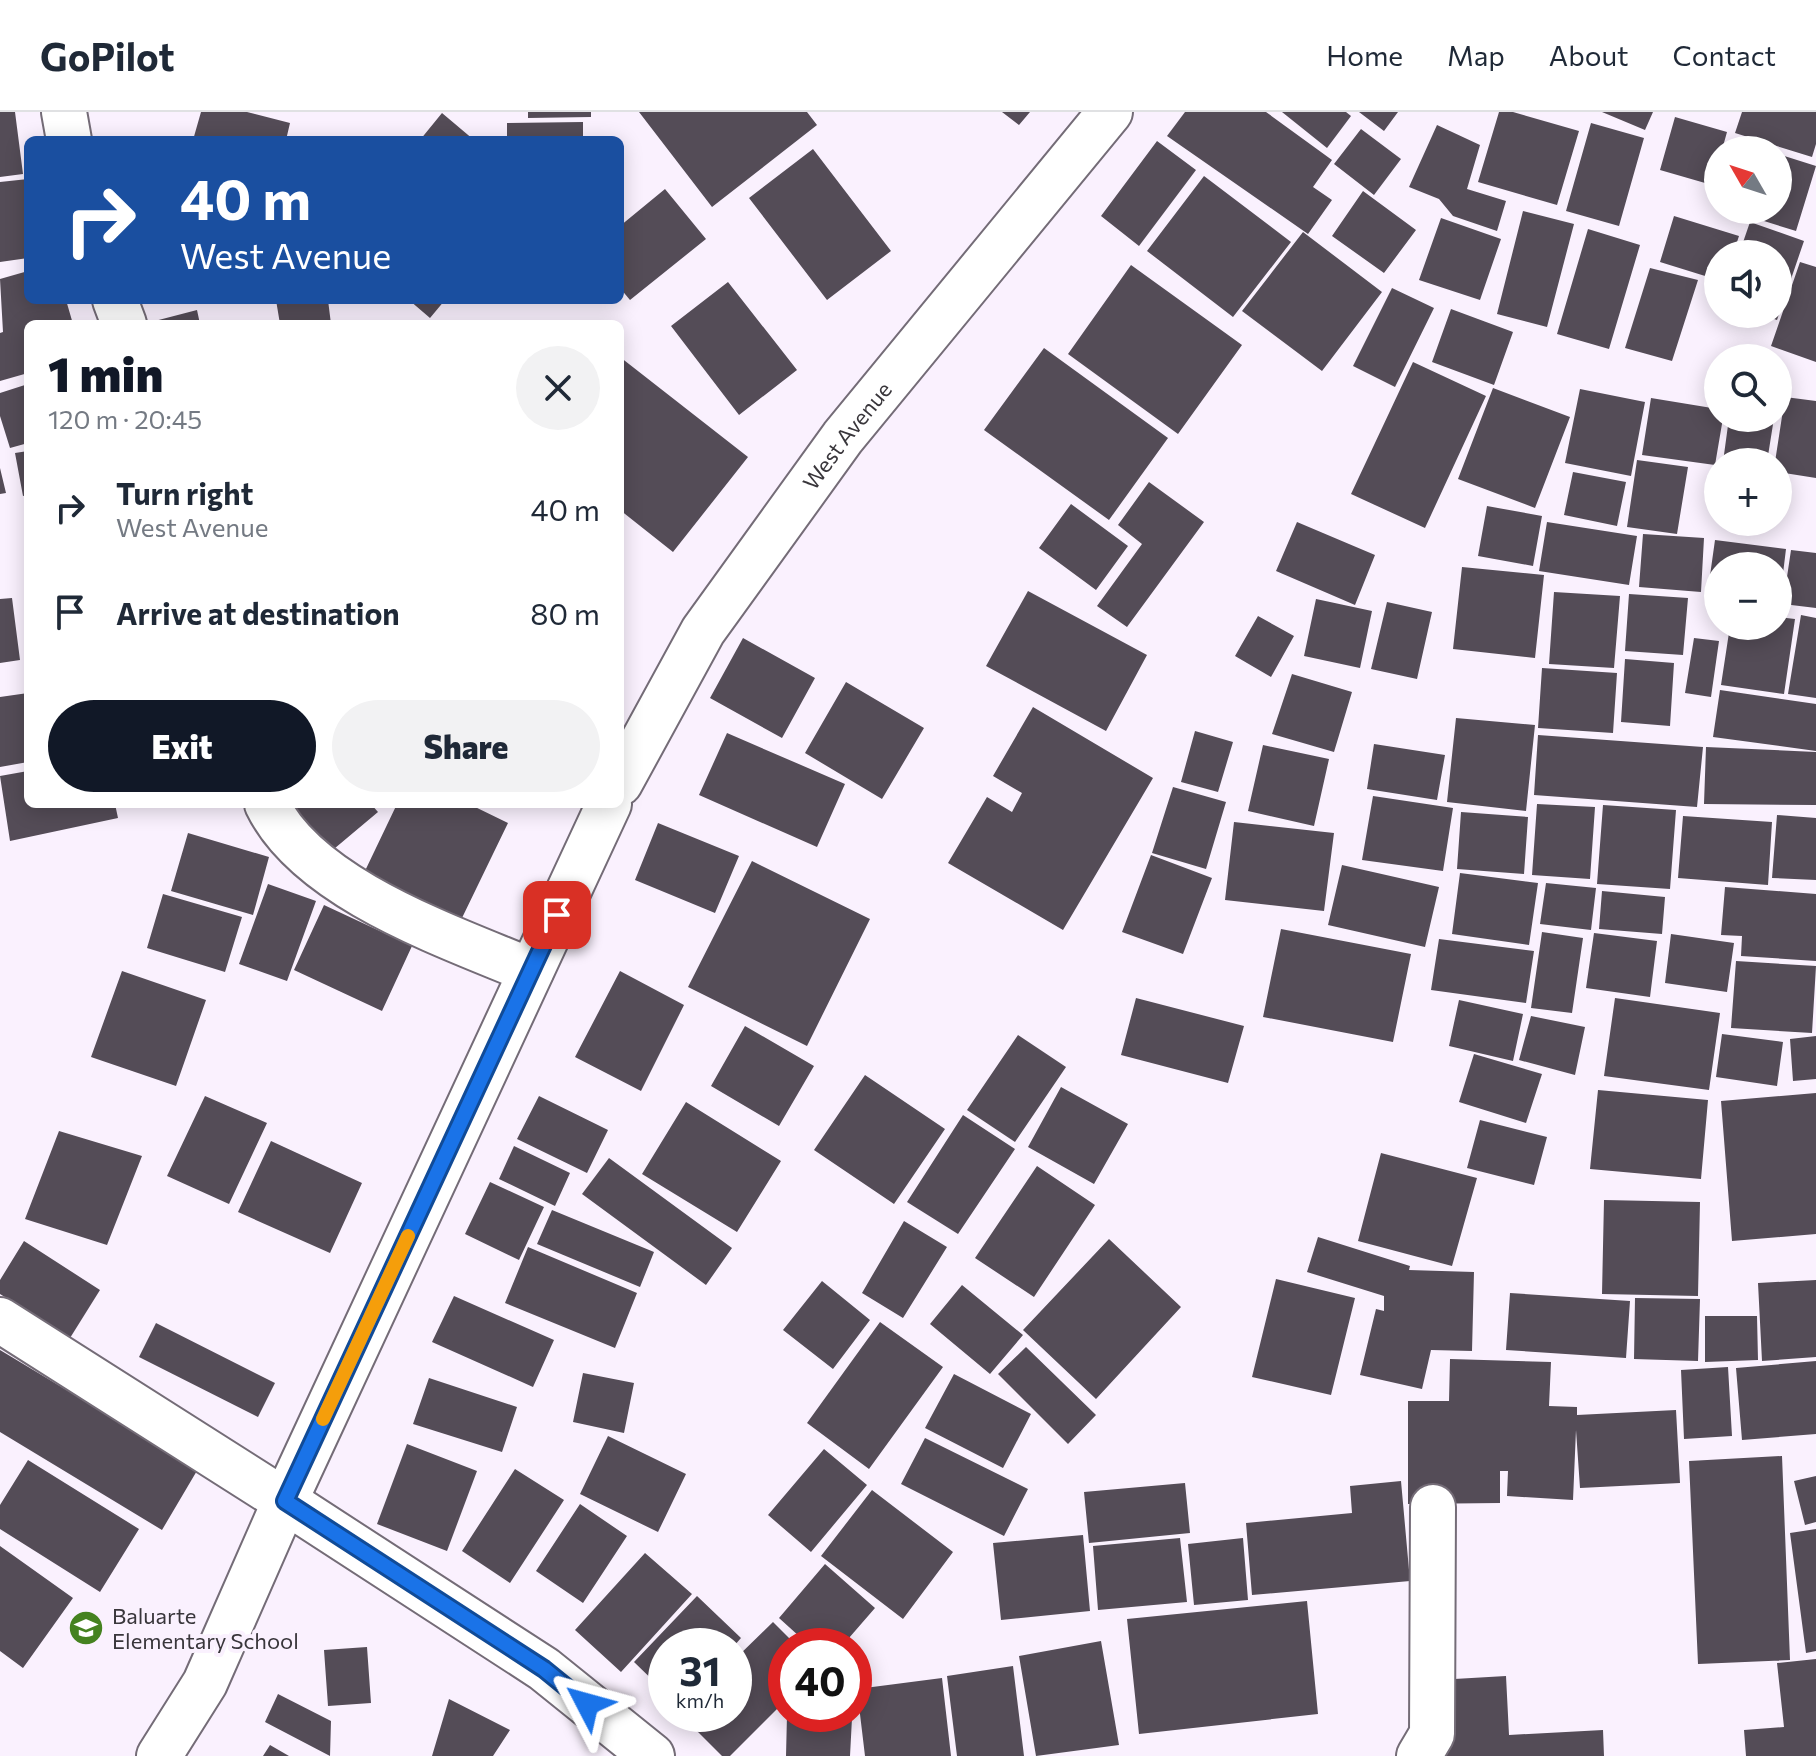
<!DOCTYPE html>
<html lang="en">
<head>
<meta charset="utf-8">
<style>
  :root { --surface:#fff; --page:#f2f2f3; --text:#1f2937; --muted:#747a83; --line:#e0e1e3; --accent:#111827 }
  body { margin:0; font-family:Commissioner,sans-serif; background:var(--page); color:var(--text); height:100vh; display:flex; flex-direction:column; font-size:30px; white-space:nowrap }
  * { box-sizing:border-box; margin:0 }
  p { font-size:26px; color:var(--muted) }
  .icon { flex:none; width:44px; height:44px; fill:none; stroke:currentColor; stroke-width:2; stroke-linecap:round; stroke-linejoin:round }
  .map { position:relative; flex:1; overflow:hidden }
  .sheet { position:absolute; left:24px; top:208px; width:600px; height:488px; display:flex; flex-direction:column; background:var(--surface); border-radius:12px; box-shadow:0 4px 20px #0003 }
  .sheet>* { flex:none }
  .banner { position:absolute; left:24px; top:24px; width:600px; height:168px; border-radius:12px; box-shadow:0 4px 20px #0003; background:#1a4fa0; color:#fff; overflow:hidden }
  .needle { width:52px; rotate:309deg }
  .fabs { position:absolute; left:1704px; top:24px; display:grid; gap:16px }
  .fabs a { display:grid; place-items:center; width:88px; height:88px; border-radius:50%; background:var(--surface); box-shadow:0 4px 20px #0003; font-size:40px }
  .speed { position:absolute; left:648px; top:1516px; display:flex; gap:16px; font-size:40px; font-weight:700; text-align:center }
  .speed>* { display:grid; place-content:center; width:104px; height:104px; border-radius:50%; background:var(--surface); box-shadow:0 4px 20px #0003; line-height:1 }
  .speed small { font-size:20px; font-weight:400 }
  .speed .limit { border:12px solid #d22; background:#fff; color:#111 }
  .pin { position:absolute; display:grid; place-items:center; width:68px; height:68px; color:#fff; margin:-34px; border-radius:16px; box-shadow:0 4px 12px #0006 }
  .me { position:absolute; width:88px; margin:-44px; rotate:309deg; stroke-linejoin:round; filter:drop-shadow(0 0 6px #0008) }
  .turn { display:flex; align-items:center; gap:28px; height:168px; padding:0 24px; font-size:36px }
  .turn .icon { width:104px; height:104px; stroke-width:2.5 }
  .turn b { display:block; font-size:56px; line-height:68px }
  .round { display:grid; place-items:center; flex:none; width:84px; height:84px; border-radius:42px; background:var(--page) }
  .headline { display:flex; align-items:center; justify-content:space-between; height:136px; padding:0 24px }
  h1 { font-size:48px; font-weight:800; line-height:60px; color:var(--accent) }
  .primary-button { display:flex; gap:16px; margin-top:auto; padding:16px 24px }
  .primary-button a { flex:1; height:92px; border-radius:48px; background:var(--accent); color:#fff; font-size:32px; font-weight:800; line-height:92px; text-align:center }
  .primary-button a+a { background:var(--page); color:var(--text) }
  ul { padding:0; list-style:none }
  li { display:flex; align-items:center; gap:24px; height:104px; padding:0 24px }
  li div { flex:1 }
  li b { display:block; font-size:30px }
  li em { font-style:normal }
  header { display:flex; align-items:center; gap:48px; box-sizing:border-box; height:112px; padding:0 40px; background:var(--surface); border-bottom:2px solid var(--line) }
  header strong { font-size:38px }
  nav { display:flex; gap:44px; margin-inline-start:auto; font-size:28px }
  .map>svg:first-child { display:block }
</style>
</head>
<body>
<header>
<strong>GoPilot</strong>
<nav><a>Home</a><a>Map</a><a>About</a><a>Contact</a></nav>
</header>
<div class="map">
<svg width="1816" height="1644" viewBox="0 0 1816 1644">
  <rect width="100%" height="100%" fill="#faf1fe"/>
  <path fill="#544c57" d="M 0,0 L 15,0 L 23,62 L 0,65 Z
    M 201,0 L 247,0 L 290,11 L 286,28 L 193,28 Z
    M 528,0 L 591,0 L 591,5 L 528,6 Z
    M 639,0 L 807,0 L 817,13 L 712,95 Z
    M 1002,0 L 1030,0 L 1019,13 Z
    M 1185,0 L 1266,0 L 1332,48 L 1313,75 L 1332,88 L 1308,122 L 1167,24 Z
    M 1282,0 L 1346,0 L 1351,4 L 1327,36 Z
    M 1359,0 L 1398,0 L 1384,19 Z
    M 1499,0 L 1513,0 L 1579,19 L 1557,93 L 1478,70 Z
    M 1602,0 L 1653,0 L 1645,18 Z
    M 1742,0 L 1816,0 L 1816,32 L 1812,45 L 1735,21 Z
    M 442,1 L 474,28 L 420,28 Z
    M 1675,5 L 1727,20 L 1722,38 L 1718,38 L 1712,73 L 1660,58 Z
    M 583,10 L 583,28 L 507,28 L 507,11 Z
    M 1591,11 L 1644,26 L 1619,114 L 1566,99 Z
    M 1437,13 L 1480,33 L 1467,77 L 1506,89 L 1497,119 L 1453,104 L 1439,87 L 1409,75 Z
    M 1361,17 L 1401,47 L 1374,83 L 1334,52 Z
    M 1733,27 L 1765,37 L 1765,38 L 1729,38 Z
    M 1157,29 L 1196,58 L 1139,134 L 1101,104 Z
    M 813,37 L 891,139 L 827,188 L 749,86 Z
    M 1778,42 L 1816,54 L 1796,119 L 1732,99 L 1778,98 Z
    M 1204,64 L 1291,130 L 1233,205 L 1147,139 Z
    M 28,67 L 28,146 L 0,150 L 0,70 Z
    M 1717,74 L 1718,75 L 1718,94 L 1712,92 Z
    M 665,77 L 706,127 L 630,188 L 620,176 L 620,114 Z
    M 1363,79 L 1416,118 L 1384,161 L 1332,124 Z
    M 1523,99 L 1574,112 L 1547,215 L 1497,202 Z
    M 1674,104 L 1739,124 L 1733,142 L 1718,142 L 1718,168 L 1660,150 Z
    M 1441,106 L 1501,127 L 1480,188 L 1419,168 Z
    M 1750,110 L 1804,129 L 1777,208 L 1760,202 L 1778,202 L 1778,142 L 1739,142 Z
    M 1588,117 L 1640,133 L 1609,237 L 1557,222 Z
    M 1303,120 L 1382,180 L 1322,259 L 1242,199 Z
    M 1800,150 L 1816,155 L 1816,250 L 1771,234 Z
    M 1131,153 L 1242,233 L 1178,322 L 1068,242 Z
    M 1650,156 L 1698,168 L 1672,249 L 1625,236 Z
    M 28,159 L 28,188 L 66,188 L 73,212 L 28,212 L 28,261 L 0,269 L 0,221 L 3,220 L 0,167 Z
    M 728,170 L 797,258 L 739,303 L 671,214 Z
    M 1392,176 L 1434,196 L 1395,275 L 1353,254 Z
    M 276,188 L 328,188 L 331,212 L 280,212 Z
    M 409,188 L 445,188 L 430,206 Z
    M 1451,197 L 1513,220 L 1494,273 L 1432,250 Z
    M 197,198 L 200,212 L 147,212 L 147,211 Z
    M 1044,236 L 1168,326 L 1109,408 L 984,318 Z
    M 620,245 L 748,345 L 673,440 L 620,398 Z
    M 1413,250 L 1486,284 L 1425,416 L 1351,382 Z
    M 28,272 L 28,331 L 10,336 L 0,304 L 0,281 Z
    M 1493,276 L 1570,305 L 1535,396 L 1458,367 Z
    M 1580,277 L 1645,290 L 1631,364 L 1565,351 Z
    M 1785,285 L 1816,289 L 1816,366 L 1778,360 L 1778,350 L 1775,350 Z
    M 1651,286 L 1718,297 L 1718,306 L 1723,306 L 1715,353 L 1642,343 Z
    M 1729,306 L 1774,306 L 1767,350 L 1723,350 Z
    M 28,339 L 28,383 L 23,384 L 15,341 Z
    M 1637,348 L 1688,355 L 1677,422 L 1627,415 Z
    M 0,356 L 6,381 L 0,382 Z
    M 1573,360 L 1626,370 L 1617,414 L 1564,403 Z
    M 1149,370 L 1204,410 L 1127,515 L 1097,494 L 1142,432 L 1118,413 Z
    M 1071,392 L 1128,434 L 1096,478 L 1039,436 Z
    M 1487,394 L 1542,404 L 1533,454 L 1478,444 Z
    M 1297,410 L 1375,443 L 1355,493 L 1276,459 Z
    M 1547,410 L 1637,424 L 1629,473 L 1539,459 Z
    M 1643,422 L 1704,426 L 1701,480 L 1639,475 Z
    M 1715,428 L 1786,437 L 1780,486 L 1778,454 L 1718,454 L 1718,487 L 1707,485 Z
    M 1791,438 L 1816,441 L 1816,496 L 1783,492 Z
    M 1462,455 L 1544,463 L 1535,546 L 1453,537 Z
    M 1028,479 L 1147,543 L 1106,619 L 986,554 Z
    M 1554,480 L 1620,484 L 1614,556 L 1549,552 Z
    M 1629,482 L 1688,486 L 1683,543 L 1625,539 Z
    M 12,486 L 20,548 L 0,551 L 0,487 Z
    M 1316,487 L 1372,499 L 1360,556 L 1304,544 Z
    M 1387,490 L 1432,500 L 1417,567 L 1371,557 Z
    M 1801,503 L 1816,506 L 1816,586 L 1788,582 Z
    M 1258,504 L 1294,524 L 1271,565 L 1235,544 Z
    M 1778,505 L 1795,507 L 1784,582 L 1721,573 L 1730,514 L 1778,514 Z
    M 743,526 L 815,566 L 782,626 L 710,586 Z
    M 1694,526 L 1719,529 L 1711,585 L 1685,581 Z
    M 1625,547 L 1674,551 L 1670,614 L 1621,610 Z
    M 1542,556 L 1617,561 L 1613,621 L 1538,616 Z
    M 1292,562 L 1352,580 L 1334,640 L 1272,622 Z
    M 846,570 L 924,616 L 882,687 L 805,641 Z
    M 1720,578 L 1816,592 L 1816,639 L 1713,625 Z
    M 28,581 L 28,650 L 0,655 L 0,585 Z
    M 1033,595 L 1153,666 L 1063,818 L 948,751 L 987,685 L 1012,700 L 1022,681 L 993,664 Z
    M 1456,606 L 1535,613 L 1526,699 L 1447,690 Z
    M 1195,619 L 1233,630 L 1218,680 L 1181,670 Z
    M 727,621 L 845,672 L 817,735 L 699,683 Z
    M 1538,623 L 1703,635 L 1697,695 L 1534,683 Z
    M 1374,632 L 1445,643 L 1437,688 L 1367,677 Z
    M 1263,633 L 1329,647 L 1314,714 L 1248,699 Z
    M 1706,635 L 1816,640 L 1816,693 L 1704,692 Z
    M 28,659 L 28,692 L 115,692 L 118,706 L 10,729 L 0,664 Z
    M 1173,675 L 1226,690 L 1206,757 L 1152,741 Z
    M 1373,684 L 1453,696 L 1443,759 L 1362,748 Z
    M 276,692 L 371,692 L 378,700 L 322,747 Z
    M 397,692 L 469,692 L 508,711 L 461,808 L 364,761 Z
    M 1537,692 L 1595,695 L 1590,767 L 1532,763 Z
    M 1603,693 L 1676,698 L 1670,777 L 1597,772 Z
    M 1461,700 L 1528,705 L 1524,762 L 1457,757 Z
    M 1777,703 L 1816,706 L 1816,768 L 1772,766 Z
    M 1683,704 L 1772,710 L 1768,773 L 1678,766 Z
    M 1234,710 L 1334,721 L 1324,799 L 1225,788 Z
    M 658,711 L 739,744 L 715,801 L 635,768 Z
    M 188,721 L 269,745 L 253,803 L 171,779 Z
    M 1151,743 L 1212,766 L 1183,842 L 1122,820 Z
    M 752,749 L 870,807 L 807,934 L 688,875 Z
    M 1342,753 L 1439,775 L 1425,835 L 1328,813 Z
    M 1460,761 L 1538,771 L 1529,833 L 1452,822 Z
    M 1546,771 L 1596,776 L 1591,818 L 1540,812 Z
    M 268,772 L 316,789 L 287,869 L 239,852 Z
    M 1725,775 L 1816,782 L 1816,849 L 1741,844 L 1742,824 L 1721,823 Z
    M 1602,779 L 1665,785 L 1662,822 L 1599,817 Z
    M 163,782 L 242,805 L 225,860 L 147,836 Z
    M 324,793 L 412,834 L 382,899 L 294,858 Z
    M 1281,817 L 1411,842 L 1393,930 L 1263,905 Z
    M 1542,820 L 1583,826 L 1572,901 L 1531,896 Z
    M 1594,821 L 1657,829 L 1650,885 L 1586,876 Z
    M 1671,822 L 1734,831 L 1727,880 L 1665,871 Z
    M 1439,827 L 1534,839 L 1526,891 L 1431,878 Z
    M 1736,849 L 1816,854 L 1812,921 L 1731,916 Z
    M 122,859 L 206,888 L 176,974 L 91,945 Z
    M 620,859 L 684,893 L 641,979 L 575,945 Z
    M 1136,886 L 1244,914 L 1228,971 L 1121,943 Z
    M 1615,886 L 1720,901 L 1709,978 L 1604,964 Z
    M 1459,888 L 1523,902 L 1513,949 L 1449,934 Z
    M 1531,904 L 1585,915 L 1575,963 L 1519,948 Z
    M 745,914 L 814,954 L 779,1014 L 711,974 Z
    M 1722,922 L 1783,930 L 1777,974 L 1716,965 Z
    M 1018,923 L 1066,955 L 1015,1030 L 967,998 Z
    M 1816,924 L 1816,967 L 1793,969 L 1790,927 Z
    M 1474,942 L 1542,962 L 1526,1011 L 1459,990 Z
    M 865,963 L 945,1017 L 894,1092 L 814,1038 Z
    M 1061,975 L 1128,1012 L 1094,1072 L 1028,1035 Z
    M 1598,978 L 1708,988 L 1701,1067 L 1590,1057 Z
    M 1816,981 L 1816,1122 L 1732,1129 L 1721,989 Z
    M 205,984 L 267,1011 L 229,1092 L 167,1064 Z
    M 539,984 L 608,1018 L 587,1061 L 517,1027 Z
    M 686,990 L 781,1049 L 737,1120 L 642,1062 Z
    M 963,1003 L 1015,1037 L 958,1122 L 907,1090 Z
    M 1480,1008 L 1547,1025 L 1534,1073 L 1467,1056 Z
    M 59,1019 L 142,1044 L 107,1133 L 25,1107 Z
    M 271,1029 L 362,1071 L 330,1141 L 238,1100 Z
    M 514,1034 L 570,1061 L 555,1094 L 499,1067 Z
    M 1381,1041 L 1477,1066 L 1452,1154 L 1358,1129 Z
    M 609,1046 L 732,1136 L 706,1173 L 582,1082 Z
    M 1037,1054 L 1095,1093 L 1034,1185 L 975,1146 Z
    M 490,1070 L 544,1095 L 519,1148 L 465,1122 Z
    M 1604,1088 L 1700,1090 L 1698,1184 L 1602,1182 Z
    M 552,1098 L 654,1140 L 640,1175 L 537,1132 Z
    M 904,1109 L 947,1135 L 903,1206 L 862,1181 Z
    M 1318,1125 L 1410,1154 L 1409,1158 L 1474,1160 L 1472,1239 L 1431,1238 L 1422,1277 L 1360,1263 L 1376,1197 L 1384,1199 L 1384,1184 L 1307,1160 Z
    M 1109,1127 L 1181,1195 L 1096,1287 L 1023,1218 Z
    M 24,1129 L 100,1178 L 70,1226 L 0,1182 L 0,1168 Z
    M 528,1135 L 637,1181 L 615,1236 L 505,1191 Z
    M 1276,1167 L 1355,1186 L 1331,1283 L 1252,1265 Z
    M 1816,1168 L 1816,1245 L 1762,1249 L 1758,1171 Z
    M 822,1169 L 870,1208 L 833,1257 L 783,1218 Z
    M 962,1173 L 1023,1223 L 990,1262 L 930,1212 Z
    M 1510,1181 L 1630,1189 L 1626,1246 L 1506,1238 Z
    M 454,1184 L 554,1228 L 533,1275 L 432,1230 Z
    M 1635,1186 L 1700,1187 L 1698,1249 L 1634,1247 Z
    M 1705,1204 L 1757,1204 L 1758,1248 L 1705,1250 Z
    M 880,1210 L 943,1255 L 869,1357 L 807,1311 Z
    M 156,1211 L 275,1271 L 258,1305 L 139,1245 Z
    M 1026,1235 L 1096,1303 L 1068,1332 L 998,1262 Z
    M 0,1238 L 198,1357 L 162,1418 L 0,1320 Z
    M 1450,1247 L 1551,1250 L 1549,1294 L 1577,1295 L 1577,1303 L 1676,1298 L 1680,1371 L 1580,1376 L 1576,1318 L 1573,1388 L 1507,1384 L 1508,1359 L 1500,1359 L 1500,1391 L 1408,1392 L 1408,1289 L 1449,1289 Z
    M 1816,1249 L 1816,1322 L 1742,1328 L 1736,1256 Z
    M 1728,1255 L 1732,1324 L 1684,1327 L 1681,1258 Z
    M 583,1261 L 634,1271 L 624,1321 L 573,1310 Z
    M 954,1262 L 1031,1302 L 1003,1356 L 925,1316 Z
    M 429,1266 L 517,1295 L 502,1340 L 413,1312 Z
    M 608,1324 L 686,1362 L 658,1420 L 580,1382 Z
    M 925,1326 L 1028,1377 L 1004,1424 L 901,1372 Z
    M 407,1332 L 477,1359 L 447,1439 L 377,1412 Z
    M 824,1337 L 867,1373 L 811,1440 L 768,1403 Z
    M 1782,1344 L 1790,1548 L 1698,1552 L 1689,1349 Z
    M 28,1348 L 139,1417 L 100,1480 L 0,1417 L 0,1393 Z
    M 515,1357 L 564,1388 L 510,1471 L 462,1439 Z
    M 1816,1364 L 1816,1410 L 1805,1413 L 1794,1369 Z
    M 1401,1369 L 1410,1469 L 1252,1483 L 1246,1411 L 1352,1401 L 1350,1374 Z
    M 1185,1371 L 1190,1421 L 1089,1431 L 1084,1380 Z
    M 872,1378 L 953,1440 L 903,1507 L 821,1444 Z
    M 580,1392 L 627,1424 L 583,1491 L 536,1459 Z
    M 1816,1417 L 1816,1539 L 1806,1541 L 1790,1421 Z
    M 1083,1423 L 1090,1499 L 1001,1508 L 993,1431 Z
    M 1180,1426 L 1187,1490 L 1098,1498 L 1093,1434 Z
    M 1243,1426 L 1248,1488 L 1194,1493 L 1188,1432 Z
    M 0,1434 L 73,1486 L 23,1556 L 0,1539 Z
    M 645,1441 L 692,1482 L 621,1560 L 575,1518 Z
    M 825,1452 L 875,1496 L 842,1534 L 810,1534 L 779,1506 Z
    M 697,1484 L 741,1526 L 734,1534 L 666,1534 L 666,1581 L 634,1550 Z
    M 1307,1489 L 1318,1602 L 1139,1622 L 1127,1507 Z
    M 773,1510 L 797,1534 L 786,1534 L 786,1588 L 730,1644 L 722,1644 L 680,1602 L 734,1602 L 734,1548 Z
    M 1101,1529 L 1119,1633 L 1036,1644 L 1019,1544 Z
    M 367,1535 L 371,1591 L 328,1594 L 324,1538 Z
    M 1816,1547 L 1816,1644 L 1746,1644 L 1744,1618 L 1784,1615 L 1777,1551 Z
    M 1013,1554 L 1024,1644 L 957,1644 L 947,1564 Z
    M 1506,1564 L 1509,1623 L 1603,1618 L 1604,1644 L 1442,1644 L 1437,1568 Z
    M 942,1566 L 951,1644 L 865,1644 L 857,1577 Z
    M 278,1582 L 331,1609 L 330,1644 L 265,1610 Z
    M 449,1587 L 510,1618 L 493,1644 L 432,1644 Z
    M 787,1603 L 852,1606 L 850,1644 L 786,1644 Z
    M 270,1633 L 289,1644 L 263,1644 Z"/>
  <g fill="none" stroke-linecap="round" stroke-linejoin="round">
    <g stroke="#746c77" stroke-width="48">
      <path id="minor" d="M 64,0 L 69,28
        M 115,188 L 124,212
        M 267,692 C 308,777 448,824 531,859
        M 0,1208 L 285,1389
        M 1419,1644 L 1432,1622 L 1433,1395"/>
    </g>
    <g stroke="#746c77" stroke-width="48">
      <path id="tertiary" d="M 285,1389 L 544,1557 L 652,1644"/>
    </g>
    <g stroke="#746c77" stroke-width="48">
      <g id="secondary">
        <path id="s1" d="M 620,671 L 703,519 L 843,325 L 1110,0"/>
        <path d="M 159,1644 L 205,1571 L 285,1389 L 609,692"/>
      </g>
    </g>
    <use href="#minor" stroke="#fff" stroke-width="44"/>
    <use href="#tertiary" stroke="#fff" stroke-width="44"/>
    <use href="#secondary" stroke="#fff" stroke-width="44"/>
  </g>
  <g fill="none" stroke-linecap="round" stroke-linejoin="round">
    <g stroke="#114b97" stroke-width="20">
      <path id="route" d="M 557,803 L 285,1389 L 544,1557 L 587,1592"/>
    </g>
    <use href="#route" stroke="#1a73e8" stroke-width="14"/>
    <path stroke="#f59e0b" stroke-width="14" d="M 323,1307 L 408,1124"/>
  </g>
  <defs>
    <g id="school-disc" transform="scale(1.8)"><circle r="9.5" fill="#458220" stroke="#faf1fe"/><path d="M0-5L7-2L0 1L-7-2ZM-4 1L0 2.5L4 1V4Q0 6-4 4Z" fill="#fff"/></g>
  </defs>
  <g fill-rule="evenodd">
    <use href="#school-disc" x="86" y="1516"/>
  </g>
  <g text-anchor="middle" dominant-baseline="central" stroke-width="8" stroke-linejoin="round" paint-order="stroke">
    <g font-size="22" fill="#39363b" stroke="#faf1fe">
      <text stroke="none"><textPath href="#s1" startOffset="416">West Avenue</textPath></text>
    </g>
    <g font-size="22" fill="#39363b" stroke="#faf1fe" text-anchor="start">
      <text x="112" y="1503">Baluarte<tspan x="112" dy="25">Elementary School</tspan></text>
    </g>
  </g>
</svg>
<div class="fabs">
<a><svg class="needle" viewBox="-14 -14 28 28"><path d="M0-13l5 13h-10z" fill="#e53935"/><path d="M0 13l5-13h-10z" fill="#747a83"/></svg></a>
<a><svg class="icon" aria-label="sound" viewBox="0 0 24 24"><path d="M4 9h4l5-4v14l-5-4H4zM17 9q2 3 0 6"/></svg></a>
<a><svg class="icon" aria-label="search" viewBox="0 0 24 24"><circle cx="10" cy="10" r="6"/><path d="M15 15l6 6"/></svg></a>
<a>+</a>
<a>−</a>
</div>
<div class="speed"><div>31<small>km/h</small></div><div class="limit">40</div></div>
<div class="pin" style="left:557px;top:803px;background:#d93025"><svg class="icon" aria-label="arrive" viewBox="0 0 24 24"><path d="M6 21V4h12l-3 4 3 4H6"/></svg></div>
<svg class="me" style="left:587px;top:1592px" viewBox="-20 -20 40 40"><path d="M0-17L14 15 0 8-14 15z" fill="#1a73e8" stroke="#fff" stroke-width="4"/></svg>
<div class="banner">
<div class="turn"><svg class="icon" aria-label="right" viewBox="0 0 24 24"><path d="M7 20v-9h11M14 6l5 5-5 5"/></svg><div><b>40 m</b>West Avenue</div></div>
</div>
<section class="sheet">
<div class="headline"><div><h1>1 min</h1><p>120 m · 20:45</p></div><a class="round"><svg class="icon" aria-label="close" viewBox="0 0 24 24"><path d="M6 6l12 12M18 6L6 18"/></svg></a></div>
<ul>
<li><svg class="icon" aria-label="right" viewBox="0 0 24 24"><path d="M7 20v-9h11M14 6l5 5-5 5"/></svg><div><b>Turn right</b><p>West Avenue</p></div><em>40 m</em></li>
<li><svg class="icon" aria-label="arrive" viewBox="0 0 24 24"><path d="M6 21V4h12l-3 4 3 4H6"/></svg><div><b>Arrive at destination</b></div><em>80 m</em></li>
</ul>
<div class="primary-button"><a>Exit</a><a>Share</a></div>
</section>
</div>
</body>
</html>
